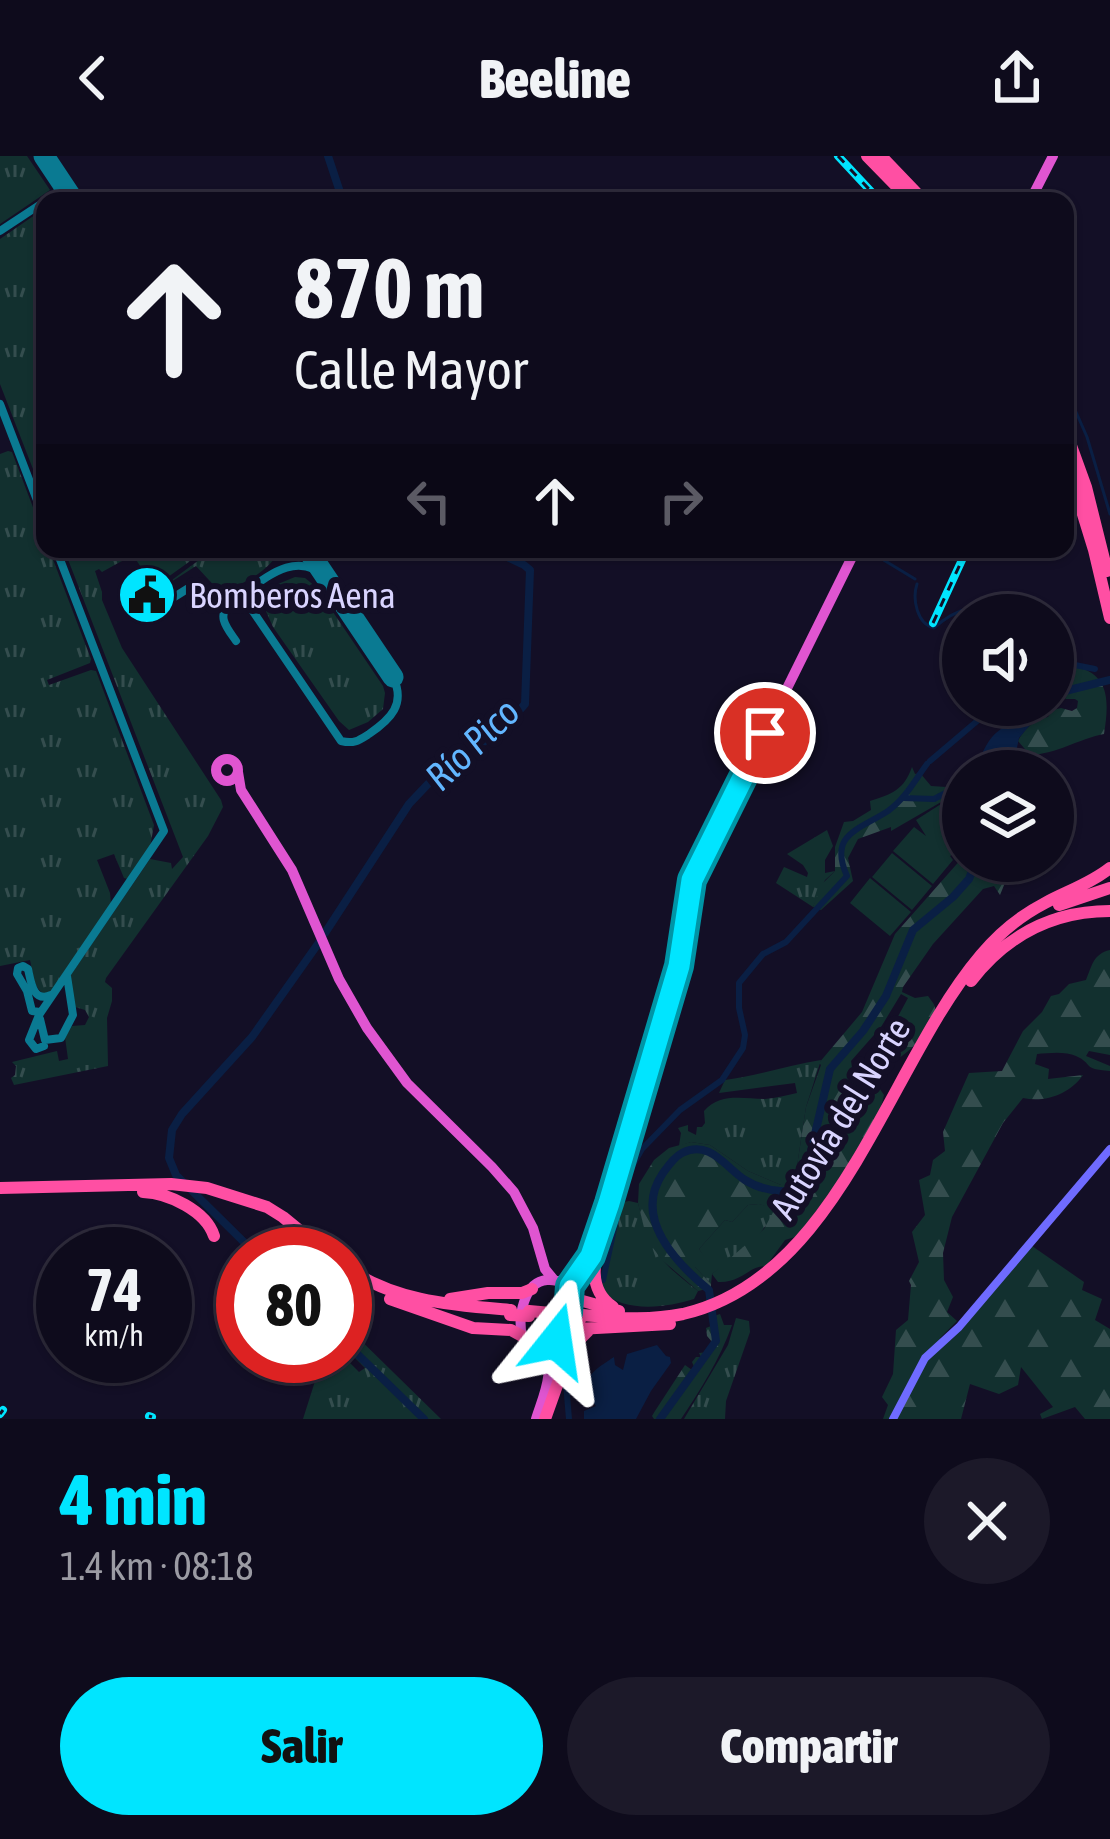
<!DOCTYPE html>
<html lang="es">
<head>
<meta charset="utf-8">
<style>
  :root { --surface:#0e0b1c; --page:#1c1929; --text:#f1f3f6; --muted:#9b9ba3; --line:#2e2b3b; --accent:#00e5ff }
  body { margin:0; font-family:"Asap Condensed",sans-serif; background:var(--page); color:var(--text); height:100vh; display:flex; flex-direction:column; font-size:45px; white-space:nowrap }
  * { box-sizing:border-box; margin:0 }
  p { font-size:39px; color:var(--muted) }
  .icon { flex:none; width:66px; height:66px; fill:none; stroke:currentColor; stroke-width:2; stroke-linecap:round; stroke-linejoin:round }
  .map { position:relative; height:1263px; overflow:hidden }
  .sheet { display:flex; flex-direction:column; background:var(--surface); flex:1 }
  .sheet>* { flex:none }
  .banner { position:absolute; left:36px; top:36px; width:1038px; height:366px; border-radius:24px; box-shadow:0 3px 9px #0004,0 0 0 3px var(--line); background:#0e0b1c; color:var(--text); overflow:hidden }
  .controls { position:absolute; left:942px; top:438px; display:grid; gap:24px }
  .controls a { display:grid; place-items:center; width:132px; height:132px; border-radius:50%; background:var(--surface); box-shadow:0 3px 9px #0004,0 0 0 3px var(--line); font-size:60px }
  .speed { position:absolute; left:36px; top:1071px; display:flex; gap:24px; font-size:60px; font-weight:700; text-align:center }
  .speed>* { display:grid; place-content:center; width:156px; height:156px; border-radius:50%; background:var(--surface); box-shadow:0 3px 9px #0004,0 0 0 3px var(--line); line-height:1 }
  .speed small { font-size:30px; font-weight:400 }
  .speed .limit { border:18px solid #d22; background:#fff; color:#111 }
  .pin { position:absolute; display:grid; place-items:center; width:102px; height:102px; color:#fff; margin:-51px; border:6px solid #fff; border-radius:50%; box-shadow:0 3px 12px #0007 }
  .me { position:absolute; width:132px; margin:-66px; rotate:15deg; stroke-linejoin:round; filter:drop-shadow(0 0 9px #0008) }
  .turn { display:flex; align-items:center; gap:42px; height:252px; padding:0 60px; font-size:54px }
  .turn .icon { width:156px; height:156px; stroke-width:2.5 }
  .turn b { display:block; font-size:84px; line-height:102px }
  .lanes { display:flex; align-items:center; height:114px; padding:0 60px; background:#0003; justify-content:center; gap:60px; direction:ltr }
  .lanes .off { opacity:.35 }
  .round { display:grid; place-items:center; flex:none; width:126px; height:126px; border-radius:63px; background:var(--page) }
  .overview { display:flex; align-items:center; justify-content:space-between; height:204px; padding:0 60px }
  h1 { font-size:72px; font-weight:800; line-height:90px; color:var(--accent) }
  .primary-button { display:flex; gap:24px; margin-top:auto; padding:24px 60px }
  .primary-button a { flex:1; height:138px; border-radius:72px; background:var(--accent); color:#111; font-size:48px; font-weight:800; line-height:138px; text-align:center }
  .primary-button a+a { background:var(--page); color:var(--text) }
  header { display:flex; justify-content:space-between; align-items:center; height:156px; padding:0 60px; background:var(--surface); font-size:54px; font-weight:800 }
  .map>svg:first-child { display:block }
</style>
</head>
<body>
<header><svg class="icon" aria-label="back" viewBox="0 0 24 24"><path d="M15 5l-7 7 7 7"/></svg>Beeline<svg class="icon" aria-label="share" viewBox="0 0 24 24"><path d="M12 15V3M7 8l5-5 5 5M5 13v7h14v-7"/></svg></header>
<div class="map">
<svg width="1110" height="1263" viewBox="0 0 1110 1263">
  <defs>
    <pattern id="grass-tufts" width="24" height="20" patternUnits="userSpaceOnUse" patternTransform="scale(3)"><rect width="24" height="20" fill="#12302f"/><path d="M3 7l-1-3M5 7V3M7 7l1-3M15 17l-1-3M17 17v-4M19 17l1-3" fill="none" stroke="#344d4e"/></pattern>
    <pattern id="forest-firs" width="22" height="20" patternUnits="userSpaceOnUse" patternTransform="scale(3)"><rect width="22" height="20" fill="#12302f"/><path d="M5 1l3.5 6h-7zM16 11l3.5 6h-7z" fill="#344d4e"/></pattern>
  </defs>
  <rect width="100%" height="100%" fill="#130f26"/>
  <path fill="url(#grass-tufts)" d="M 0,0 L 27,0 L 50,34 L 0,68 Z
    M 45,52 L 45,344 L 0,228 L 0,83 Z
    M 8,295 L 12,296 L 45,383 L 45,393 L 49,393 L 91,503 L 90,507 L 47,524 L 49,529 L 91,514 L 96,515 L 154,669 L 150,691 L 128,723 L 124,722 L 114,698 L 97,704 L 110,737 L 111,748 L 52,834 L 45,838 C 33,833 33,816 30,804 L 0,810 L 0,298 Z
    M 64,393 L 123,393 L 129,401 L 102,416 L 99,413 L 95,415 L 102,436 L 102,444 L 122,492 L 221,644 L 223,651 L 208,680 L 106,822 L 105,826 L 112,832 L 112,845 L 107,862 L 108,910 L 14,929 L 11,922 L 15,919 L 16,910 L 12,906 L 57,895 L 59,905 L 68,903 L 65,881 L 72,870 L 85,869 L 89,861 L 85,854 L 75,851 L 70,820 L 150,703 L 171,707 L 172,713 L 183,701 Z
    M 129,393 L 207,393 L 154,431 Z
    M 214,393 L 281,393 C 268,416 245,427 221,437 L 196,410 L 157,435 Z
    M 295,421 L 305,422 L 316,431 L 383,530 L 385,537 L 383,553 L 368,566 L 349,574 L 339,565 L 273,471 L 261,444 L 278,428 Z
    M 827,674 L 833,690 L 825,704 L 825,717 L 835,715 L 825,724 L 813,751 L 776,727 L 784,711 L 807,721 L 808,717 L 803,709 L 787,698 Z
    M 821,904 L 806,951 L 797,1010 L 791,1029 L 781,1029 L 748,1015 L 710,989 L 691,986 L 679,990 L 681,977 L 678,972 L 688,969 L 688,975 L 696,979 L 697,971 L 702,971 L 705,967 L 704,955 C 721,936 743,943 765,943 C 776,942 787,939 797,937 L 795,927 L 719,937 L 725,924 C 757,920 788,909 821,904 Z
    M 629,1045 L 638,1047 C 650,1095 659,1105 698,1135 L 694,1143 C 665,1152 625,1157 601,1135 L 619,1047 Z
    M 759,1048 L 770,1051 L 778,1048 C 768,1077 736,1099 712,1118 L 711,1128 L 694,1110 L 706,1104 L 699,1093 L 725,1064 L 732,1066 L 748,1049 Z
    M 736,1162 L 749,1165 L 750,1176 L 726,1245 L 725,1263 L 684,1263 L 728,1189 Z
    M 345,1169 L 441,1263 L 303,1263 L 323,1200 L 343,1200 L 359,1216 L 365,1212 L 345,1192 Z"/>
  <path fill="url(#forest-firs)" d="M 1078,511 C 1110,520 1109,546 1104,578 C 1078,583 1057,598 1030,599 L 1018,585 C 1024,573 1035,563 1048,561 L 1053,554 L 1061,552 L 1072,555 L 1077,552 L 1078,545 L 1075,543 L 1066,543 L 1053,534 L 1053,517 Z
    M 912,611 L 915,618 L 920,617 L 931,630 L 946,631 L 948,642 L 891,675 L 891,671 L 858,683 L 848,702 L 853,725 L 821,754 L 813,751 L 821,729 L 835,715 L 835,691 L 844,666 L 853,665 L 871,654 L 870,645 C 892,638 904,634 912,611 Z
    M 963,701 L 963,705 L 1008,705 L 1009,717 L 1000,739 L 994,730 L 983,733 L 933,788 L 903,831 L 902,836 L 915,842 L 928,840 C 933,847 937,850 935,860 C 932,874 906,900 892,906 L 903,881 L 912,878 L 915,872 L 908,870 L 895,881 L 888,879 L 908,842 L 901,838 L 881,871 L 851,905 L 853,918 L 875,926 L 884,939 C 875,983 824,1042 798,1080 L 785,1084 L 766,1110 C 748,1110 742,1127 718,1126 L 712,1118 L 764,1073 L 777,1049 L 770,1052 L 759,1048 L 748,1049 L 732,1066 L 725,1064 L 699,1093 L 707,1104 L 695,1111 L 711,1128 L 711,1132 L 698,1135 L 662,1104 L 647,1084 L 638,1047 L 639,1028 L 654,1004 L 669,992 L 691,986 L 710,989 L 748,1015 L 781,1029 L 791,1029 L 797,1010 L 806,951 L 821,909 L 819,907 L 862,856 L 895,778 Z
    M 1110,794 L 1110,899 L 1089,895 L 1086,900 L 1110,910 L 1110,915 C 1081,913 1094,908 1076,900 C 1066,895 1048,897 1037,898 L 1035,908 L 1049,913 L 1048,923 L 1083,919 C 1070,938 1045,947 1023,942 L 1003,967 L 952,1061 L 943,1097 L 944,1124 L 953,1141 L 947,1156 L 957,1165 L 940,1182 L 943,1189 L 952,1183 L 1032,1090 L 1084,1126 L 1082,1134 L 1102,1143 L 1095,1164 L 1110,1173 L 1110,1263 L 1085,1263 L 1075,1251 L 1042,1263 L 1040,1258 L 1053,1251 L 1021,1211 L 1018,1229 L 999,1238 L 970,1228 L 961,1263 L 883,1263 L 888,1249 L 882,1241 L 893,1218 L 896,1174 L 908,1164 L 911,1129 L 909,1125 L 919,1106 L 912,1076 L 925,1059 L 919,1024 L 930,1019 L 933,1004 L 945,995 L 943,976 L 969,917 L 1002,915 L 1023,875 L 1042,856 L 1051,840 L 1059,838 L 1069,828 L 1086,824 C 1092,810 1093,798 1110,794 Z
    M 720,1158 L 724,1169 L 732,1169 C 720,1203 701,1233 681,1263 L 654,1263 L 652,1260 L 655,1255 L 685,1209 L 692,1214 L 695,1213 L 692,1206 L 696,1201 L 701,1201 L 699,1197 L 708,1196 L 709,1189 L 713,1187 L 707,1180 L 706,1172 L 711,1170 L 709,1162 Z"/>
  <path fill="#12302f" d="M 941,648 L 963,684 L 963,692 L 950,700 L 953,704 L 933,728 L 893,695 L 914,671 L 926,680 L 916,664 Z
    M 892,697 L 932,730 L 912,754 L 872,721 Z
    M 870,722 L 911,756 L 890,780 L 850,747 Z"/>
  <path fill="#0a1f44" d="M 1020,562 L 1030,569 L 1019,582 L 1012,615 L 974,615 C 988,585 989,577 1020,562 Z
    M 657,1189 L 666,1200 L 670,1201 L 671,1207 L 651,1235 L 636,1263 L 584,1263 L 584,1255 L 596,1250 C 576,1225 591,1216 614,1201 L 615,1209 L 623,1214 L 627,1198 Z"/>
  <g fill="none" stroke-linecap="round" stroke-linejoin="round">
    <path stroke="#0a1f44" stroke-width="3" d="M 1065,231 L 1087,281 L 1110,358
      M 878,393 L 882,403 L 915,423
      M 917,428 C 912,443 917,468 934,472 C 952,455 991,438 1011,459
      M 1023,549 L 1026,561"/>
    <path stroke="#0a1f44" stroke-width="6" d="M 1053,514 L 1075,509 L 1095,513
      M 930,605 L 996,549
      M 904,642 L 934,643 L 963,628
      M 603,1124 L 622,1036 L 627,1019 L 642,993 L 680,954 L 722,924 L 743,892 L 745,879 L 739,852 L 739,827 L 763,798 L 786,786 L 847,720 C 828,678 859,674 888,655 C 905,643 915,624 927,608
      M 569,1263 L 566,1227 L 572,1203"/>
    <path stroke="#0a1f44" stroke-width="8" d="M 328,0 L 343,45
      M 1053,538 L 1110,524
      M 1020,573 L 1029,552 L 1034,549
      M 325,777 L 409,648 L 428,628 L 507,568 L 525,548 L 530,414 L 524,409 L 491,393
      M 256,1098 L 176,1019 L 169,1002 L 172,974 L 182,958 L 252,881 L 320,785
      M 345,1186 L 424,1263
      M 660,1263 L 716,1185 L 709,1134 C 676,1107 632,1062 663,1017 C 668,1010 674,1001 682,997 C 710,983 726,1012 745,1024 C 756,1031 768,1034 780,1035 C 793,1037 796,1036 804,1026 L 830,913 L 863,875 L 886,840 L 913,774 L 953,741 L 969,723 L 976,705"/>
    <path stroke="#0a7a92" stroke-width="8" d="M 58,21 L 60,30 L 56,38 L 66,37 L 73,43
      M 0,75 L 56,38
      M 0,248 L 45,365
      M 251,434 L 248,442 L 250,451 L 341,585 C 354,588 358,585 369,578 C 391,563 406,548 393,521
      M 168,445 L 195,428 L 214,448
      M 236,485 C 227,472 216,460 230,447 C 260,428 293,390 327,422
      M 40,856 L 32,855 L 27,835 L 17,818 L 18,812 L 23,810 L 28,813 C 31,826 33,847 51,839
      M 40,863 L 45,884 L 61,882 L 73,859 L 67,820
      M 44,890 L 36,893 L 29,884 L 39,859 L 164,675 L 56,393"/>
    <path stroke="#0a7a92" stroke-width="21" d="M 44,0 L 74,45
      M 307,393 L 393,521"/>
    <path stroke="#6f6bff" stroke-width="8" d="M 893,1263 L 925,1202 L 959,1171 L 1110,993"/>
    <path stroke="#e055d1" stroke-width="10" d="M 1030,45 L 1053,0
      M216 614a11 11 0 1 1 22 0a11 11 0 1 1-22 0Z
      M 238,616 L 241,634 L 292,714 L 339,823 L 367,872 L 407,927 L 492,1011 L 514,1036 L 533,1072 L 545,1113 L 554,1124
      M 558,1125 C 583,1144 565,1192 533,1190 L 522,1180 C 518,1162 523,1126 547,1124 C 561,1123 553,1129 566,1122 C 578,1116 585,1103 590,1092 L 679,810 L 689,737 L 695,718 L 856,393
      M 553,1229 L 556,1185
      M 536,1263 C 543,1240 558,1211 540,1191"/>
    <path stroke="#ff4fa3" stroke-width="12" d="M 867,0 L 911,45
      M 881,0 L 924,45
      M 1065,273 L 1086,331 L 1107,415
      M 1065,300 L 1094,394 L 1110,462
      M 1059,749 L 1110,732
      M 971,825 C 1006,780 1052,755 1110,755
      M 0,1032 L 171,1028 L 207,1032 L 267,1051 L 283,1061 L 328,1098
      M 143,1036 C 169,1037 206,1055 214,1080
      M 608,1050 C 603,1084 578,1127 613,1151
      M 345,1111 C 396,1146 451,1149 511,1154
      M 569,1139 L 579,1144 L 619,1155
      M 390,1143 L 473,1172 L 511,1174 L 522,1180
      M 450,1143 L 488,1137 L 522,1137 L 532,1133
      M 529,1155 L 562,1158
      M 582,1159 C 616,1162 649,1165 683,1158 C 840,1122 888,908 981,799 C 999,777 1020,760 1045,747 C 1067,735 1090,728 1110,712
      M 559,1180 L 578,1173 L 670,1168
      M 545,1263 L 570,1193 L 588,1175"/>
    <g stroke="#00e5ff" stroke-width="8">
      <path id="rail" d="M 838,0 L 880,45
        M 933,467 L 967,393
        M 0,1258 L 3,1254
        M 149,1260 L 152,1261"/>
    </g>
    <use href="#rail" stroke="#130f26" stroke-width="3" stroke-dasharray="9" stroke-linecap="butt"/>
    <path stroke="#ff4fa3" stroke-width="12" d="M 510,1159 L 529,1160
      M 560,1162 L 580,1164"/>
  </g>
  <g fill="none" stroke-linecap="round" stroke-linejoin="round">
    <g stroke="#0095a6" stroke-width="30">
      <path id="route" d="M 556,1185 L 568,1157 L 570,1130 L 591,1100 L 609,1047 L 679,810 L 692,724 L 765,577"/>
    </g>
    <use href="#route" stroke="#00e5ff" stroke-width="21"/>
  </g>
  <defs>
    <g id="civic-disc" transform="scale(3)"><circle r="9.5" fill="#00e5ff" stroke="#130f26"/><path d="M-.6-6.5H3V-4.5H.6V-3L4-1V1h2V6H-6V1h2V-1L-.6-3ZM-1.2 2.5V6h2.4V2.5Z" fill="#111"/></g>
  </defs>
  <g fill-rule="evenodd">
    <use href="#civic-disc" x="147" y="439"/>
  </g>
  <g text-anchor="middle" dominant-baseline="central" stroke-width="12" stroke-linejoin="round" paint-order="stroke">
    <g font-size="36" fill="#d9d4ff" stroke="#130f26" text-anchor="start">
      <text x="189" y="439">Bomberos Aena</text>
    </g>
    <g font-size="36" fill="#d9d4ff" stroke="#130f26">
      <text transform="translate(840 962) rotate(-58)">Autovía del Norte</text>
    </g>
    <g font-size="39" font-style="italic" fill="#62b6ff" stroke="#130f26">
      <text transform="translate(472 588) rotate(-44)">Río Pico</text>
    </g>
  </g>
</svg>
<div class="controls">
<a><svg class="icon" aria-label="sound" viewBox="0 0 24 24"><path d="M4 9h4l5-4v14l-5-4H4zM17 9q2 3 0 6"/></svg></a>
<a><svg class="icon" aria-label="layers" viewBox="0 0 24 24"><path d="M12 4l9 5-9 5-9-5zM3 14l9 5 9-5"/></svg></a>
</div>
<div class="speed"><div>74<small>km/h</small></div><div class="limit">80</div></div>
<div class="pin" style="left:765px;top:577px;background:#d93025"><svg class="icon" aria-label="arrive" viewBox="0 0 24 24"><path d="M6 21V4h12l-3 4 3 4H6"/></svg></div>
<svg class="me" style="left:556px;top:1185px" viewBox="-20 -20 40 40"><path d="M0-17L14 15 0 8-14 15z" fill="#00e5ff" stroke="#fff" stroke-width="4"/></svg>
<div class="banner">
<div class="turn"><svg class="icon" aria-label="ahead" viewBox="0 0 24 24"><path d="M12 20V5M6 11l6-6 6 6"/></svg><div><b>870 m</b>Calle Mayor</div></div>
<div class="lanes"><svg class="icon off" aria-label="left" viewBox="0 0 24 24"><path d="M17 20v-9H6M10 6l-5 5 5 5"/></svg><svg class="icon" aria-label="ahead" viewBox="0 0 24 24"><path d="M12 20V5M6 11l6-6 6 6"/></svg><svg class="icon off" aria-label="right" viewBox="0 0 24 24"><path d="M7 20v-9h11M14 6l5 5-5 5"/></svg></div>
</div>
</div>
<section class="sheet">
<div class="overview"><div><h1>4 min</h1><p>1.4 km · 08:18</p></div><a class="round"><svg class="icon" aria-label="close" viewBox="0 0 24 24"><path d="M6 6l12 12M18 6L6 18"/></svg></a></div>
<div class="primary-button"><a>Salir</a><a>Compartir</a></div>
</section>
</body>
</html>
